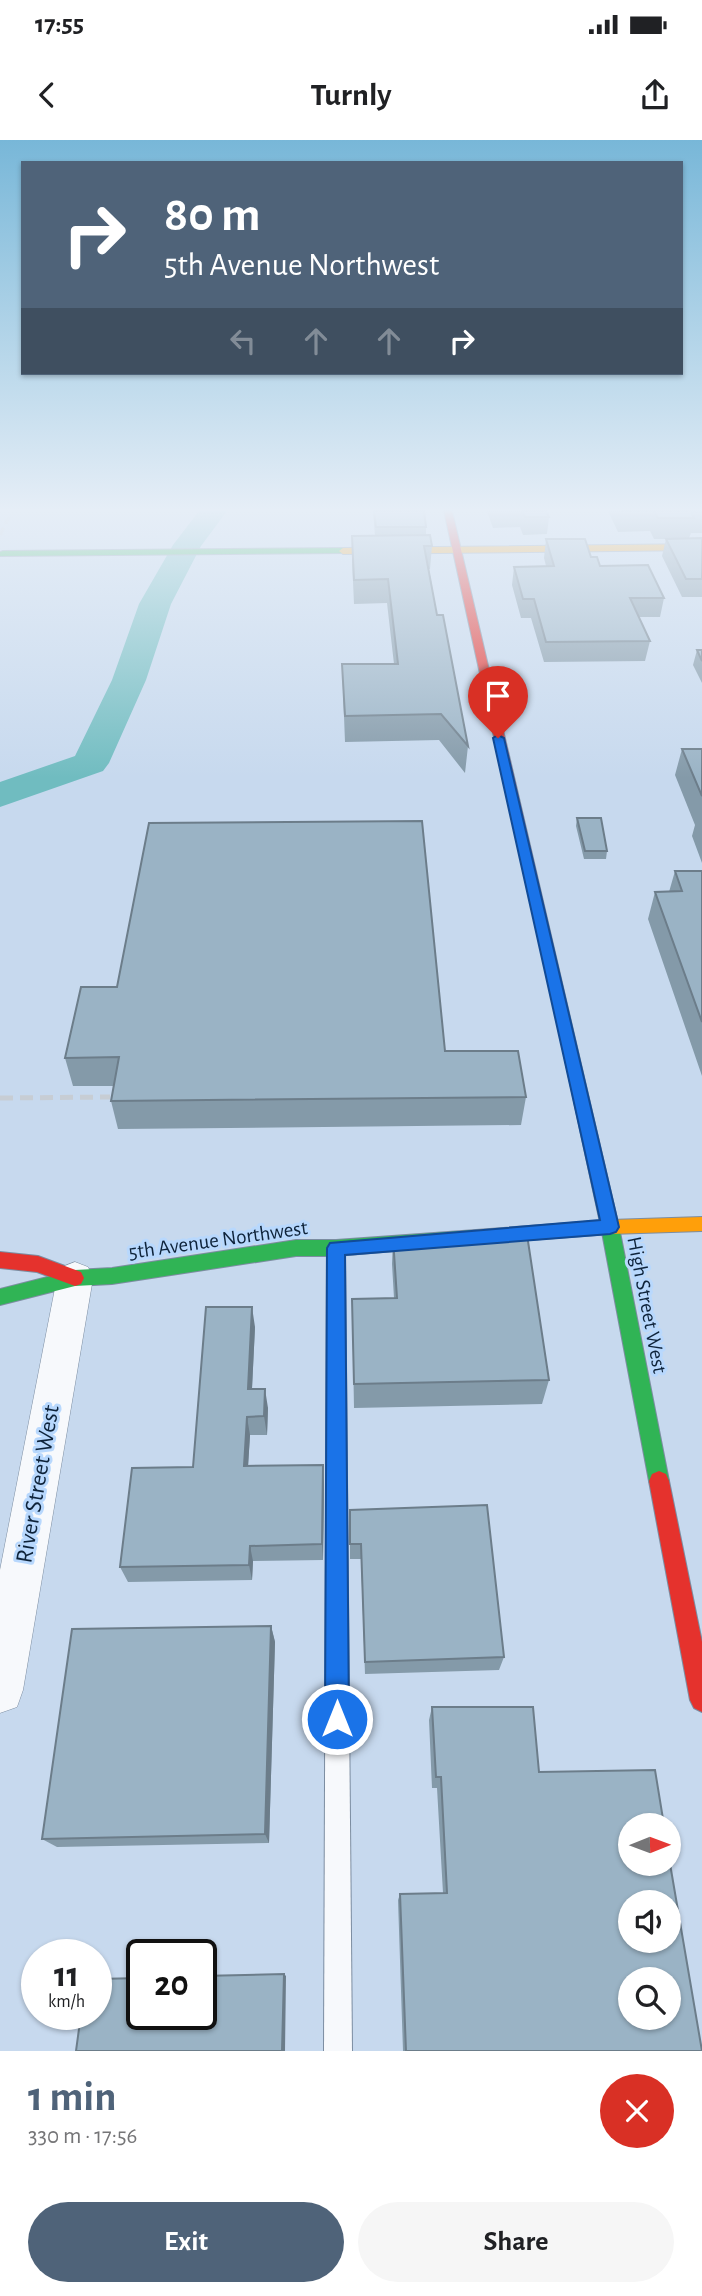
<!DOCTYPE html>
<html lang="en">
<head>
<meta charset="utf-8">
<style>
  :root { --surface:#fff; --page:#f6f6f6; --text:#202124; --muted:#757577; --accent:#4f6379 }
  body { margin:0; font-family:"Alegreya Sans",sans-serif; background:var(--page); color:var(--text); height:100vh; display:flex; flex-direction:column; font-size:26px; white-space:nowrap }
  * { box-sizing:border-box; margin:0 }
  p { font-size:23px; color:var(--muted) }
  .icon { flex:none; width:38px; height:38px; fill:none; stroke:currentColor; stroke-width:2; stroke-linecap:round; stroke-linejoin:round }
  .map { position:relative; height:1911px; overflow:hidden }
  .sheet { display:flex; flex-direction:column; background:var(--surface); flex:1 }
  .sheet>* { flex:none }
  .hud { position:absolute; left:21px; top:21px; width:662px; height:214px; border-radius:0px; box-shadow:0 2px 5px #0004; background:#4f6379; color:#fff; overflow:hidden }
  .needle { width:46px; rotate:89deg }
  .tools { position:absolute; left:618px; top:1673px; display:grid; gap:14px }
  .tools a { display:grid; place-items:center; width:63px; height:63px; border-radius:50%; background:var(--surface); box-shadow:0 2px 5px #0004; font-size:35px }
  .speed { position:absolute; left:21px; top:1799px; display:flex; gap:14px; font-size:35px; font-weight:700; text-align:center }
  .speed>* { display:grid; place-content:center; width:91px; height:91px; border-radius:50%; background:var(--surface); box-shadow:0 2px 5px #0004; line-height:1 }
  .speed small { font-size:18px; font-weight:400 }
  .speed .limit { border:4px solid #111; border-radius:10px; background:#fff; color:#111 }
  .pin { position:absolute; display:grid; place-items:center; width:60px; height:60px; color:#fff; margin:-72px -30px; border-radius:50% 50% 50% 0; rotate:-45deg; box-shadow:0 0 7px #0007 }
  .pin .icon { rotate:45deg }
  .me { position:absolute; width:77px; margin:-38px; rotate:0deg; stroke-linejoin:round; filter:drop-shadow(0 0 5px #0008) }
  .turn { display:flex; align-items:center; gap:24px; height:147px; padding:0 28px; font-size:32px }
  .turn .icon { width:91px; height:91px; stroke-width:2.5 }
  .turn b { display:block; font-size:49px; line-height:60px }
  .lanes { display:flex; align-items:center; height:66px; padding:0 28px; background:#0003; justify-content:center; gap:35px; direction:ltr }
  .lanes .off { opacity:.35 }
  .round { display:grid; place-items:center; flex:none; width:74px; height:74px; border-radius:37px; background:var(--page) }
  .headline { display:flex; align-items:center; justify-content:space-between; height:119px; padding:0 28px }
  h1 { font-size:42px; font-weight:700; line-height:52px; color:var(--accent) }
  .primary-button { display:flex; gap:14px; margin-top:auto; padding:14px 28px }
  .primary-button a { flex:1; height:80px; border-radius:42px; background:var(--accent); color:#fff; font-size:28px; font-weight:700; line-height:80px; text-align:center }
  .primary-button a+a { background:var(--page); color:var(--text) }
  .status { display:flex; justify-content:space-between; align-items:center; height:49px; padding:0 35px; background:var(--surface); direction:ltr }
  .status svg { height:19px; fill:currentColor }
  header { display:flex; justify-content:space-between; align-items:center; height:91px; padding:0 28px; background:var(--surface); font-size:32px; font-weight:700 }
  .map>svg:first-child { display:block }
</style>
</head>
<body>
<div class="status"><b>17:55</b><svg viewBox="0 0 49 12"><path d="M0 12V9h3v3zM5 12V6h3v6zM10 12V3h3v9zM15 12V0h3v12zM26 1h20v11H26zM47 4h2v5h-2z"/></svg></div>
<header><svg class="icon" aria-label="back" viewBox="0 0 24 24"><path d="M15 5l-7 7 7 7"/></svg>Turnly<svg class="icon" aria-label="share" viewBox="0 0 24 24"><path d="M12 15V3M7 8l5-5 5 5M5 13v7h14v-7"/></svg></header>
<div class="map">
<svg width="702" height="1911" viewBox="0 0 702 1911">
  <rect width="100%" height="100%" fill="#c7d9ee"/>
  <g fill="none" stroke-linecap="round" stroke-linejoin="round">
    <path fill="#70bcc0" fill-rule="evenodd" d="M 199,371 L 227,371 L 201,406 L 171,464 L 146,540 L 109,623 L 103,631 L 0,667 L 0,642 L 75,616 L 112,540 L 139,464 L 173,405 Z"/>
    <g stroke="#7c8da1" stroke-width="2">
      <path id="lane" d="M 336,1100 L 342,1103 L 345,1108 L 352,1911 L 324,1911 L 327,1108 L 330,1103 Z"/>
    </g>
    <g stroke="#7c8da1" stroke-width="1">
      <path id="street" d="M 75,1122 L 88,1127 L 93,1138 L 23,1550 L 17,1567 L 0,1573 L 0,1430 L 57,1138 L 62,1127 Z"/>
    </g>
    <g stroke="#7c8da1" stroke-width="2">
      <path id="fast" d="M 343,408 L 347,411 L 346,413 L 0,416 L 0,412 L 3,411 Z
        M 562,868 L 569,873 L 619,1087 L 669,1341 L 666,1348 L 659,1351 L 652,1348 L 649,1341 L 601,1087 L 555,873 Z
        M 476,1090 L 482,1092 L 485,1097 L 482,1102 L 476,1104 L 336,1116 L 296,1116 L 112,1144 L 75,1146 L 0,1165 L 0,1149 L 75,1130 L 112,1128 L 296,1100 L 336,1100 Z"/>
    </g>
    <g stroke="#7c8da1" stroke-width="2">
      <path id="slow" d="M 702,404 L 702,410 L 343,414 L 339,411 L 343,408 Z
        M 702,1077 L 702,1091 L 610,1094 L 476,1104 L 470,1102 L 467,1097 L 470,1092 L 476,1090 L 610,1080 Z"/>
    </g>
    <g stroke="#7c8da1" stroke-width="2">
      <path id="jam" d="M 444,371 L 452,371 L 569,873 L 562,878 L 555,873 Z
        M 0,1112 L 38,1116 L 81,1132 L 84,1138 L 81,1144 L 75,1146 L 37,1132 L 0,1128 Z
        M 659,1331 L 666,1334 L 669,1341 L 702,1502 L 702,1572 L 694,1568 L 690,1560 L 649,1341 L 652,1334 Z"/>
    </g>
    <use href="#lane" fill="#f7f9fc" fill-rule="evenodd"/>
    <use href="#street" fill="#f7f9fc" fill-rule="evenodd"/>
    <use href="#fast" fill="#30b455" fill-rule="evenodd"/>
    <use href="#slow" fill="#ff9f0a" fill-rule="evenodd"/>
    <use href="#jam" fill="#e5322d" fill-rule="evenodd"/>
    <path stroke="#c7cdd4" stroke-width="3.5" stroke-dasharray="8 4.5" stroke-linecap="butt" d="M 0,395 L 12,371"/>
    <path stroke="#c7cdd4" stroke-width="5" stroke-dasharray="13 7" stroke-linecap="butt" d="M 0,958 L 110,957"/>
  </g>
  <path fill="#849aa9" d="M 373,371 L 424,371 L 426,387 L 426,396 L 432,406 L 430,429 L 429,429 L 437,475 L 468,606 L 465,633 L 439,600 L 345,602 L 342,524 L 394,524 L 387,463 L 354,464 L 352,419 L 352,396 L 375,396 Z
    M 487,371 L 546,371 L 549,377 L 547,394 L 523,395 L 520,387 L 493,388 Z
    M 608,371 L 702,371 L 702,393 L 691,393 L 689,398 L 702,398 L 702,457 L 682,457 L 662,416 L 666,399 L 680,399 L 654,399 L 650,391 L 618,392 Z
    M 546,399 L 591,417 L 600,426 L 664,458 L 660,477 L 639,477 L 650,501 L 645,521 L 544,522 L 531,478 L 521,478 L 512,445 L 514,427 L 546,426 L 544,418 Z
    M 697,510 L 702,510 L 702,543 L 693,525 Z
    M 682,609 L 702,609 L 702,723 L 692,696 L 695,685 L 675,635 Z
    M 577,678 L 607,711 L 606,719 L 584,719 L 576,686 Z
    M 675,731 L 702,731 L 702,936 L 648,779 L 655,752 L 669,752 Z
    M 445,911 L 526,957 L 521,985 L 118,989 L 111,961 L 114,946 L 73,946 L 65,918 Z
    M 393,1098 L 549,1240 L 542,1264 L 354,1268 L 352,1159 L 394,1158 L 392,1124 Z
    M 255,1187 L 252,1249 L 268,1268 L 267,1295 L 250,1295 L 248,1326 L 324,1342 L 323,1420 L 253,1421 L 252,1440 L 128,1442 L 120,1427 L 193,1327 Z
    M 350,1370 L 504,1517 L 499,1530 L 365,1534 L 361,1419 L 350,1419 Z
    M 271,1486 L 275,1502 L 269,1703 L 57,1707 L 42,1699 Z
    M 432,1567 L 539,1632 L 702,1911 L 403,1911 L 398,1760 L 400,1754 L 443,1753 L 437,1648 L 432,1648 L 429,1580 Z"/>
  <path fill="#6c7d8a" d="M 252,1167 L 255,1187 L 251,1268 L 248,1249 Z
    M 265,1249 L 268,1268 L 267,1295 L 264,1276 Z
    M 247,1277 L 250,1295 L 247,1343 L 244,1326 Z
    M 323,1325 L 324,1342 L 323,1420 L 322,1404 Z
    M 250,1406 L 253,1421 L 252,1440 L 249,1425 Z
    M 271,1486 L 275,1502 L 269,1703 L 265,1694 Z
    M 284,1834 L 286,1836 L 285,1911 L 282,1911 Z"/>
  <path fill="#9ab3c5" stroke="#6c7d8a" stroke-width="2" fill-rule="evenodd" d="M 374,371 L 424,371 L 426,387 L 376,387 Z
    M 522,371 L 546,371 L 549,377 L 525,377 Z
    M 621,371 L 702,371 L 702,372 L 691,372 L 694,378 L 658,378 L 654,371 Z
    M 430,395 L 432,406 L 424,406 L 437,475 L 443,475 L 468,606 L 441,574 L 345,576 L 342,524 L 398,524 L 388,439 L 354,440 L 352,396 Z
    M 702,398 L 702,439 L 686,439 L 666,399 Z
    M 546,399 L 585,399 L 591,417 L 597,417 L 600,426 L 648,425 L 664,458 L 630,458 L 650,501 L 546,502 L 534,459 L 523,459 L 514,427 L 554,426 Z
    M 697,510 L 702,510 L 702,521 Z
    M 682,609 L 702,609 L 702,656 Z
    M 577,678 L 601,678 L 607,711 L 585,711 Z
    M 422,681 L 445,911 L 518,911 L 526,957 L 111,961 L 119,917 L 65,918 L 81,847 L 117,847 L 149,683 Z
    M 675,731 L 702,731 L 702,882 L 655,752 L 682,751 Z
    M 526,1088 L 549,1240 L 354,1244 L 352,1159 L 397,1158 L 393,1098 Z
    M 206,1167 L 252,1167 L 248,1249 L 265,1249 L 264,1276 L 247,1277 L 244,1326 L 323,1325 L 322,1404 L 250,1406 L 249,1425 L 120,1427 L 132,1328 L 193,1327 Z
    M 487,1365 L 504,1517 L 365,1522 L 361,1404 L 350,1404 L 350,1370 Z
    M 271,1486 L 265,1694 L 42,1699 L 72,1489 Z
    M 432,1567 L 533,1567 L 539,1632 L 655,1630 L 664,1685 L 630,1685 L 630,1724 L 668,1724 L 668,1712 L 702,1911 L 406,1911 L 400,1754 L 447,1753 L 441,1637 L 436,1637 ZM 630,1762 L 668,1762 L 668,1801 L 630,1801 ZM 630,1839 L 668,1839 L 668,1878 L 630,1878 Z
    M 284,1834 L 282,1911 L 76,1911 L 81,1874 L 96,1874 L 96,1839 L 142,1838 L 142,1874 L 201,1874 L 201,1836 Z"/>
  <linearGradient id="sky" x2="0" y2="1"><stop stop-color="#78b7d8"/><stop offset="0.58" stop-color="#e6eef7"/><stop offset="1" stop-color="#e6eef7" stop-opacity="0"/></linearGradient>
  <rect width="702" height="638" fill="url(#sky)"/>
  <path fill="#1a73e8" stroke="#114b97" stroke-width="2" d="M 498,595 L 504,598 L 619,1087 L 616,1092 L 610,1094 L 345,1115 L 349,1579 L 346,1587 L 337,1591 L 329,1587 L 325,1579 L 327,1108 L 330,1103 L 600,1080 L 493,598 Z"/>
  <g text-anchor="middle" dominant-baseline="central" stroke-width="6" stroke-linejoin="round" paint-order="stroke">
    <g font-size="21" fill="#0e233a" stroke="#b8d8fd">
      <text transform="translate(218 1100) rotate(-8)">5th Avenue Northwest</text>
      <text transform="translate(647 1165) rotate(79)">High Street West</text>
    </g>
    <g font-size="24" fill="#0e233a" stroke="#b8d8fd">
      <text transform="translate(38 1344) rotate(-80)">River Street West</text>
    </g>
  </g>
</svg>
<div class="tools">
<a><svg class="needle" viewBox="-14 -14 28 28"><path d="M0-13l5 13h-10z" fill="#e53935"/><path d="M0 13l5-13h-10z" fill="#757577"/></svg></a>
<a><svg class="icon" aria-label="sound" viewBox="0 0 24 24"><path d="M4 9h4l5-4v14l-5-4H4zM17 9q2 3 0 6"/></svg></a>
<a><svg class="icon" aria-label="search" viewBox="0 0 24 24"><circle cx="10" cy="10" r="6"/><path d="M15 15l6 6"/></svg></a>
</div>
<div class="speed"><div>11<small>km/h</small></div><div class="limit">20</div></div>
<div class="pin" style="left:498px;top:598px;background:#d93025"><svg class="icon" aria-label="arrive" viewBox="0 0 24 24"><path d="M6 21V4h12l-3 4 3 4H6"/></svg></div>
<svg class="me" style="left:337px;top:1579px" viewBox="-20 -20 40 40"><circle r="17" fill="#1a73e8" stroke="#fff" stroke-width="3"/><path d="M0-11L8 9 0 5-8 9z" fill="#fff"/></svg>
<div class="hud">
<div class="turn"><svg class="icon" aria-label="right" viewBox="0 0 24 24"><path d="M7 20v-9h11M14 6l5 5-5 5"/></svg><div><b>80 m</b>5th Avenue Northwest</div></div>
<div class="lanes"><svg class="icon off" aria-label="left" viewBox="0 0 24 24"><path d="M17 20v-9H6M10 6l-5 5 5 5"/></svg><svg class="icon off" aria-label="ahead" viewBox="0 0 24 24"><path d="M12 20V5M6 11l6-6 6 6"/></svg><svg class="icon off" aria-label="ahead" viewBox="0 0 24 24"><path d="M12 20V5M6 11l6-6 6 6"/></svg><svg class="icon" aria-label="right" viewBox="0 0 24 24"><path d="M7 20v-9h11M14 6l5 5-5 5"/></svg></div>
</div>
</div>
<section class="sheet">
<div class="headline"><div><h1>1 min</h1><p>330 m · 17:56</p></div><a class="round" style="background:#d93025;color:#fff"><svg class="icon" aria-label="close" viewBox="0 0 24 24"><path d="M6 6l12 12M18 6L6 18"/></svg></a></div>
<div class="primary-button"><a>Exit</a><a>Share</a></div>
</section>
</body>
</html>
